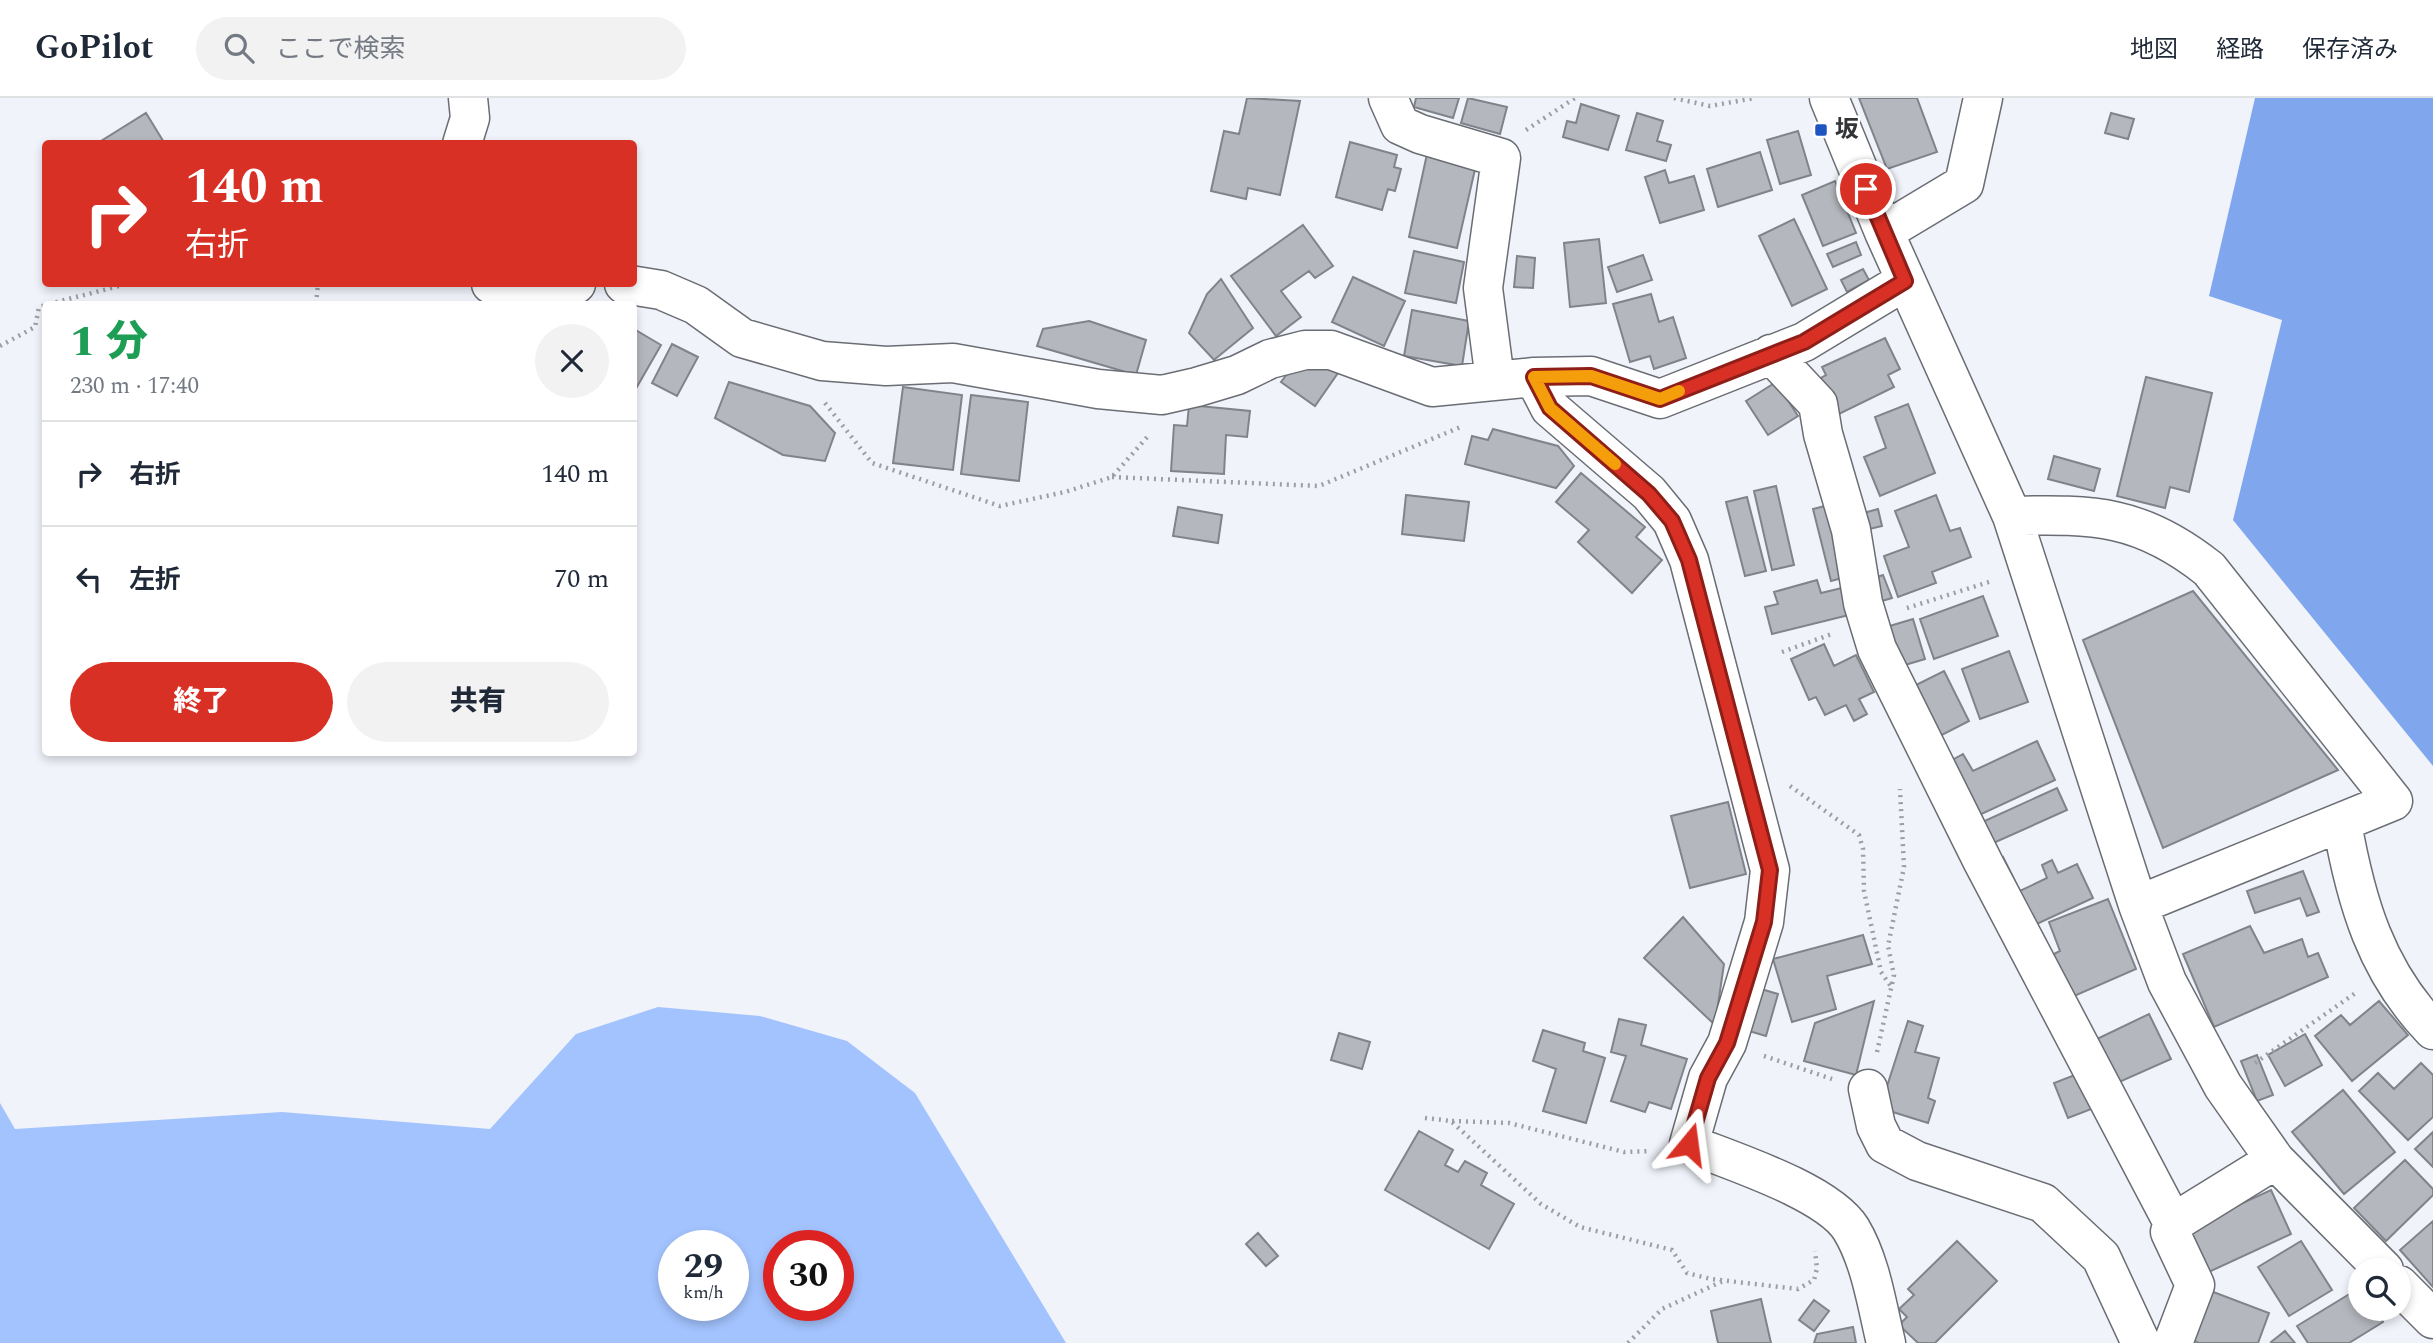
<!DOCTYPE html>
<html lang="ja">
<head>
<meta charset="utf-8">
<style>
  :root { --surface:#fff; --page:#f2f2f3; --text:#1f2937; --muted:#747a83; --line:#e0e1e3; --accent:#d93025 }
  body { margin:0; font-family:Spectral,"Noto Sans JP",serif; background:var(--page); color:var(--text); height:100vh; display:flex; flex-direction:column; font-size:26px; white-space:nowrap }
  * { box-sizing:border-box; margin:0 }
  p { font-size:23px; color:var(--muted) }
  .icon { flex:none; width:38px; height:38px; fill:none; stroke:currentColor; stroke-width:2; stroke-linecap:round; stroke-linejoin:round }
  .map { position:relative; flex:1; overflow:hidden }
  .side { position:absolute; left:42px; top:203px; width:595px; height:455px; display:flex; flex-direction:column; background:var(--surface); border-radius:7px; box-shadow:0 4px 10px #0003 }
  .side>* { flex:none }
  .guide { position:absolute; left:42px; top:42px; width:595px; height:147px; border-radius:7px; box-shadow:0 4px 10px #0003; background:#d93025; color:#fff; overflow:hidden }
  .buttons { position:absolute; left:2348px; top:1160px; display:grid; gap:14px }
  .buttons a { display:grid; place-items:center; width:63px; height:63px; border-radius:50%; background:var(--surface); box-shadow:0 4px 10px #0003; font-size:35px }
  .speed { position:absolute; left:658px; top:1132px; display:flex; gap:14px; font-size:35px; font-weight:700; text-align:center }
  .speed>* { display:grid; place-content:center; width:91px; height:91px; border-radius:50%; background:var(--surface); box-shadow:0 4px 10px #0003; line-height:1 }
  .speed small { font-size:18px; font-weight:400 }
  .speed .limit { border:10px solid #d22; background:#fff; color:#111 }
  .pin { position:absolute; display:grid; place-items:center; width:60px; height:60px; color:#fff; margin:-30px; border:4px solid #fff; border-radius:50%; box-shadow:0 2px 7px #0007 }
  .me { position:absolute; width:77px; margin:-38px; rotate:16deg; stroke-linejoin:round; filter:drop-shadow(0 0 5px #0008) }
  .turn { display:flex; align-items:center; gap:24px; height:147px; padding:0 28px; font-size:32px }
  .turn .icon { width:91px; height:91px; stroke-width:2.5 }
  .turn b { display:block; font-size:49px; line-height:60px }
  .round { display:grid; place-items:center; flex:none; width:74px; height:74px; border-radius:37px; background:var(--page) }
  .head { display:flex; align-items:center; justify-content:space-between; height:119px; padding:0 28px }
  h1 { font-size:42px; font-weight:800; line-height:52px; color:#1e9e55 }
  .primary-button { display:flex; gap:14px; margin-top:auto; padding:14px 28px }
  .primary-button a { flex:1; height:80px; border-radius:42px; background:var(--accent); color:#fff; font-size:28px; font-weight:800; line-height:80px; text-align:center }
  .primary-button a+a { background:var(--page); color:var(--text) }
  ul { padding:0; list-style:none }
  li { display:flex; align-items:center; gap:21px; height:105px; padding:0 28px; border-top:2px solid var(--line) }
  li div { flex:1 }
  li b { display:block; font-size:26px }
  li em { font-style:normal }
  header { display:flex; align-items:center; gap:42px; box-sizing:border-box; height:98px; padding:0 35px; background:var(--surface); border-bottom:2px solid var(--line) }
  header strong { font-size:33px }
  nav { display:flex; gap:38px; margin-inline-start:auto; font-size:24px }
  .search { width:490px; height:63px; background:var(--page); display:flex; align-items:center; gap:18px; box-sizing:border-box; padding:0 24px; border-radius:38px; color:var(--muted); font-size:26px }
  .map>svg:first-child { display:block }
</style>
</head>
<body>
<header>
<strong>GoPilot</strong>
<div class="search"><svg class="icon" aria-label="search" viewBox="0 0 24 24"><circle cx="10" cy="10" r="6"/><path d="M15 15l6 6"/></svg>ここで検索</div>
<nav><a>地図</a><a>経路</a><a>保存済み</a></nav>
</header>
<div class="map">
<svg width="2433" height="1245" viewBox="0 0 2433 1245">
  <rect width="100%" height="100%" fill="#f0f3fa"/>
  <path fill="#a3c3fe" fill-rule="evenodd" d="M 658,909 L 760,918 L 847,943 L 915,995 L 1066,1245 L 0,1245 L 0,1005 L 15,1031 L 282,1014 L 490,1031 L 576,936 ZM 674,1148 L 733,1148 L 733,1208 L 674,1208 ZM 779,1148 L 838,1148 L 838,1208 L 779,1208 Z"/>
  <path fill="#80a7ee" d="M 2255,0 L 2433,0 L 2433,668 L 2233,422 L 2282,222 L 2209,198 Z"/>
  <path fill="#b4b7bd" stroke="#808389" stroke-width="2" d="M 1247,0 L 1300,3 L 1280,97 L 1248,90 L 1246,101 L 1211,93 L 1224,33 L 1239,36 Z
    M 1416,0 L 1459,0 L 1453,20 L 1414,9 Z
    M 1468,0 L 1507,9 L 1500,36 L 1461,25 Z
    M 1859,0 L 1917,0 L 1937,54 L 1887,71 Z
    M 1581,6 L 1619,18 L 1608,52 L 1563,39 L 1567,23 L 1576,25 Z
    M 146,15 L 165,46 L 103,46 L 101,43 Z
    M 1637,15 L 1663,23 L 1657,43 L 1671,47 L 1666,63 L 1626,52 Z
    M 2111,15 L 2134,21 L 2128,41 L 2105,35 Z
    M 1798,33 L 1811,77 L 1780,86 L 1767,42 Z
    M 1350,44 L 1397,57 L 1394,69 L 1401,71 L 1395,93 L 1388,91 L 1382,112 L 1336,99 Z
    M 1760,54 L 1772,92 L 1718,109 L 1707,71 Z
    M 1427,56 L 1476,67 L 1457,150 L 1409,139 Z
    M 1665,72 L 1669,85 L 1694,78 L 1704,112 L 1660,125 L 1645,79 Z
    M 1835,83 L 1856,135 L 1823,148 L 1802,97 Z
    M 1794,121 L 1827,191 L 1792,208 L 1759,138 Z
    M 1303,127 L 1333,168 L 1315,180 L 1309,173 L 1281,193 L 1301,219 L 1276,238 L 1231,178 Z
    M 1599,141 L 1606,205 L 1570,209 L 1564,145 Z
    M 1856,144 L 1861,157 L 1833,169 L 1827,156 Z
    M 1414,153 L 1464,164 L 1456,205 L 1405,195 Z
    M 1643,157 L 1652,182 L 1617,194 L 1608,169 Z
    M 1517,158 L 1535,160 L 1533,190 L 1514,189 Z
    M 1863,171 L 1869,182 L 1847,194 L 1841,182 Z
    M 1353,179 L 1405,203 L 1384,248 L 1332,224 Z
    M 1221,181 L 1253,230 L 1214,262 L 1189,235 L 1207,196 Z
    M 1651,196 L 1659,224 L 1673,219 L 1686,260 L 1654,271 L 1650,258 L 1630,264 L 1613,206 Z
    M 1412,212 L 1469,223 L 1462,268 L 1404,258 Z
    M 1089,223 L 1146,242 L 1136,277 L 1037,248 L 1043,231 Z
    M 634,231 L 661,247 L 634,294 Z
    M 1885,240 L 1900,271 L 1888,277 L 1894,289 L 1839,316 L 1821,280 L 1826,277 L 1822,269 Z
    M 672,246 L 698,259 L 677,298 L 652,285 Z
    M 1294,267 L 1340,272 L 1315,308 L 1281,284 Z
    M 2146,279 L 2212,295 L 2189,394 L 2170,389 L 2165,410 L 2117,398 Z
    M 729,284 L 810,308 L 835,335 L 825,363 L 783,357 L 715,320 Z
    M 1776,284 L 1798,318 L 1768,337 L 1746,303 Z
    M 903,289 L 962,297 L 953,372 L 893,365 Z
    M 971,297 L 1028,304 L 1019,383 L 961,376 Z
    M 1908,306 L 1935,375 L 1880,398 L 1864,359 L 1886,350 L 1875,319 Z
    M 1189,307 L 1250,313 L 1247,339 L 1226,337 L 1224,376 L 1171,373 L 1174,327 L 1187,328 Z
    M 1493,331 L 1558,348 L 1574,368 L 1556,390 L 1465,366 L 1472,338 L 1488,342 Z
    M 2054,358 L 2100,371 L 2094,393 L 2048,381 Z
    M 1581,375 L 1645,429 L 1636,439 L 1662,462 L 1632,495 L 1578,444 L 1589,432 L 1556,404 Z
    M 1776,388 L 1794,467 L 1772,472 L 1754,393 Z
    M 1406,397 L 1469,404 L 1464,443 L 1402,436 Z
    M 1936,397 L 1950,433 L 1960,430 L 1971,459 L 1932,474 L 1936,485 L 1898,499 L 1884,458 L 1909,449 L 1895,413 Z
    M 1747,399 L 1766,473 L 1745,478 L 1726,404 Z
    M 1829,407 L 1846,479 L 1831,483 L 1813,411 Z
    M 1178,409 L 1222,417 L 1218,445 L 1173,438 Z
    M 1878,411 L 1882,428 L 1865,432 L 1860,416 Z
    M 1883,477 L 1892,500 L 1875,505 L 1868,482 Z
    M 1817,482 L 1821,495 L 1846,489 L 1853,516 L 1772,536 L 1765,509 L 1778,506 L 1774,494 Z
    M 2193,493 L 2338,672 L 2163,750 L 2083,542 Z
    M 1983,498 L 1998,538 L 1934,561 L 1920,521 Z
    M 1913,521 L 1925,561 L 1895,570 L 1883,530 Z
    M 1824,546 L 1834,568 L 1856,557 L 1874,594 L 1859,601 L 1867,616 L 1854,623 L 1846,607 L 1825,617 L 1816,599 L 1809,602 L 1791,561 Z
    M 2009,553 L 2028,604 L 1980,621 L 1962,571 Z
    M 1944,573 L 1969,623 L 1938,639 L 1912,589 Z
    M 2037,643 L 2055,682 L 1975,719 L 1947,665 L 1963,656 L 1973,673 Z
    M 2057,690 L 2067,712 L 1989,747 L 1978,726 Z
    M 1728,704 L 1746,776 L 1690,790 L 1671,718 Z
    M 2003,759 L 2020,793 L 2047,780 L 2042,767 L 2052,762 L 2058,775 L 2077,766 L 2093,800 L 2030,829 L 1996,763 Z
    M 2303,773 L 2319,814 L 2307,818 L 2300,800 L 2255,815 L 2247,793 Z
    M 2108,801 L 2136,871 L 2065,902 L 2046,860 L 2060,853 L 2049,824 Z
    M 1683,819 L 1724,866 L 1715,927 L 1644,860 Z
    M 2250,828 L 2264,855 L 2302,841 L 2308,859 L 2318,855 L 2328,879 L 2214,929 L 2183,856 Z
    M 1863,837 L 1872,866 L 1827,878 L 1836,911 L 1792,924 L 1773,861 Z
    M 1761,891 L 1778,896 L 1766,938 L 1749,933 Z
    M 1874,903 L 1856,977 L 1804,963 L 1815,925 Z
    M 2379,903 L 2408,937 L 2352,983 L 2315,938 L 2341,917 L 2350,927 Z
    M 2149,916 L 2171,961 L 2117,985 L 2097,941 Z
    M 1619,921 L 1646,927 L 1641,947 L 1687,961 L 1671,1011 L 1649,1004 L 1645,1014 L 1611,1003 L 1626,958 L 1611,954 Z
    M 1908,923 L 1923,928 L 1915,954 L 1939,960 L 1928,1000 L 1935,1003 L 1928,1025 L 1880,1010 Z
    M 1543,932 L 1585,945 L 1583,953 L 1605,960 L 1586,1025 L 1543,1013 L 1556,971 L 1533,963 Z
    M 1339,935 L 1370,944 L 1362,971 L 1331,962 Z
    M 2305,936 L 2322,967 L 2285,988 L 2268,957 Z
    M 2257,957 L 2273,997 L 2257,1003 L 2241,963 Z
    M 2421,965 L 2433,977 L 2433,1019 L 2408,1042 L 2359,993 L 2378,975 L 2394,991 Z
    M 2080,975 L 2094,1010 L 2068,1020 L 2054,985 Z
    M 2343,992 L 2395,1054 L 2344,1096 L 2292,1034 Z
    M 1419,1033 L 1453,1052 L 1445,1067 L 1458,1074 L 1465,1063 L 1487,1075 L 1481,1087 L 1514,1106 L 1489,1151 L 1385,1092 Z
    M 2433,1034 L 2433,1069 L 2415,1051 Z
    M 2405,1062 L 2433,1091 L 2433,1097 L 2386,1143 L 2354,1110 Z
    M 2271,1092 L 2291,1136 L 2200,1178 L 2179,1134 Z
    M 2433,1123 L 2433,1189 L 2400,1152 Z
    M 1258,1135 L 1278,1158 L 1266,1168 L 1246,1146 Z
    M 1957,1143 L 1997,1183 L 1935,1245 L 1918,1245 L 1899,1227 L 1907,1219 L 1899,1211 L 1914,1197 L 1908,1191 Z
    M 2301,1143 L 2332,1192 L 2289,1218 L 2258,1169 Z
    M 2361,1189 L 2361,1211 L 2375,1211 L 2383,1224 L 2349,1245 L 2308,1245 L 2297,1228 Z
    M 2208,1192 L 2269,1215 L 2258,1245 L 2199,1245 L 2189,1241 Z
    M 1761,1201 L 1771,1245 L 1718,1245 L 1711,1213 Z
    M 1814,1202 L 1829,1213 L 1814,1233 L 1799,1222 Z
    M 1853,1229 L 1856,1245 L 1814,1245 L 1817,1236 Z
    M 2285,1233 L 2295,1245 L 2272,1245 L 2271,1244 Z"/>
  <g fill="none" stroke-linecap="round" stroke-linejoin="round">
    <g stroke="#6a6d73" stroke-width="41">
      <path id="minor" d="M 1388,0 L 1400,27 L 1420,36 L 1501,60 L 1483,190 L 1495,282
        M 1829,0 L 1884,134 L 2012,418 L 2138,807 L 2167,884 L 2223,988 L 2275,1062 L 2384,1172
        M 462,46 L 470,20 L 468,0
        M 1884,134 L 1964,86 L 1983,0
        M 491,186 L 513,193 L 576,186
        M 624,186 L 661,192 L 696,207 L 742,240 L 822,263 L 886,268 L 953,265 L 1098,291 L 1162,297 L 1197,289 L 1237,277 L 1270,261 L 1305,252 L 1331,252 L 1432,289 L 1534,279
        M 1771,256 L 1818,306 L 1823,336 L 1851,432 L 1863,505 L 1877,551 L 1983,764 L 2173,1125
        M 2012,418 C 2095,416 2141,417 2209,471 L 2393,703 L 2138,807
        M 2342,725 C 2356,804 2376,873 2433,932
        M 1868,991 L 1876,1028 L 1885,1046 L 1917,1063 L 2043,1105 L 2101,1159 L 2141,1245
        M 2399,1187 L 2433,1221
        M 1886,1245 C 1877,1208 1871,1164 1851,1131 C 1827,1093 1731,1063 1689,1046 L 1708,980 L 1727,945 L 1764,824 L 1770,772 L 1689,462 L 1672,423 L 1649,395 L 1550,310 L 1534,279 L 1591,278 L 1660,301 L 1804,244 L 1905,183
        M 2173,1245 L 2195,1187 L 2170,1134 L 2173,1125 L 2275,1062"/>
    </g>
    <path stroke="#9c9ea4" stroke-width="4.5" stroke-dasharray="2 5" stroke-linecap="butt" d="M 1674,0 L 1710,8 L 1755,0
      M 1526,32 L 1575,0
      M 49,206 L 127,186
      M 316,206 L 318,186
      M 0,248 L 35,229 L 39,209 L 46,207
      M 825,305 L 872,365 L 1000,408 L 1065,394 L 1112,379 L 1149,337
      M 1112,379 L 1319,388 L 1463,328
      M 1907,510 L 1992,483
      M 1782,554 L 1832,536
      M 1790,688 L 1859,737 L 1863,751 L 1864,793 L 1881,874 L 1892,890
      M 1877,954 L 1894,877 L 1888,848 L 1904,769 L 1900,691
      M 1764,958 L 1832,981
      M 2255,965 L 2357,894
      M 1425,1020 L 1451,1023 L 1541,1106 L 1580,1129 L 1672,1152 L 1687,1175 L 1711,1181 L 1798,1191 L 1814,1182 L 1817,1170 L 1815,1153
      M 1452,1023 L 1509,1025 L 1624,1054 L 1650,1053
      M 1628,1245 L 1662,1211 L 1723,1183"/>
    <use href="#minor" stroke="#fff" stroke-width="38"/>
  </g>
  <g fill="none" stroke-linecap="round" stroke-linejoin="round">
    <g stroke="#8d1f18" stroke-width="18">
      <path id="route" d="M 1689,1046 L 1708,980 L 1727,945 L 1764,824 L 1770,772 L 1689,462 L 1672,423 L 1649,396 L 1550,310 L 1534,279 L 1591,278 L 1660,301 L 1804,244 L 1905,183 L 1866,91"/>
    </g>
    <use href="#route" stroke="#d93025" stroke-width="12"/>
    <path stroke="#f59e0b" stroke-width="12" d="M 1615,366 L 1550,310 L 1534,279 L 1591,278 L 1660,301 L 1679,293"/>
  </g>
  <rect fill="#1e55c1" stroke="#fff" stroke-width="2.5" x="1814" y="25" width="14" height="14" rx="3.5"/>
  <g text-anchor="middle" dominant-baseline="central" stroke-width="5" stroke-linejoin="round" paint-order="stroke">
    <g font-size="24" font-weight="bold" fill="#333437" stroke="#fff" text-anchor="start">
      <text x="1835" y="32">坂</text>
    </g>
  </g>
</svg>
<div class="buttons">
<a><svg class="icon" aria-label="search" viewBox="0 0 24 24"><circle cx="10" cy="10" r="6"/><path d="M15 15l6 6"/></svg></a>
</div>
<div class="speed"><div>29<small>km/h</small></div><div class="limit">30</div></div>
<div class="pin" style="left:1866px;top:91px;background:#d93025"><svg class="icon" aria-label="arrive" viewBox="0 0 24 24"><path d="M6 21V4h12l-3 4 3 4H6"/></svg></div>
<svg class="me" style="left:1689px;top:1046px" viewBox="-20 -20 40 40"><path d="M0-17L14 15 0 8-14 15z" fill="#d93025" stroke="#fff" stroke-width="4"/></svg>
<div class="guide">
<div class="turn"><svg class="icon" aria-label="right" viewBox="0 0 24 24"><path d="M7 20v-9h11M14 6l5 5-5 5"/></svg><div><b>140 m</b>右折</div></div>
</div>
<section class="side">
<div class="head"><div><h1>1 分</h1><p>230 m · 17:40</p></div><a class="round"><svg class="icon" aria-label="close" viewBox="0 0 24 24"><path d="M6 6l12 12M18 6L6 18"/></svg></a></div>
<ul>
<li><svg class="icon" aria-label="right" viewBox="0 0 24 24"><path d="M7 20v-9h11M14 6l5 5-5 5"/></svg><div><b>右折</b></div><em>140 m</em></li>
<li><svg class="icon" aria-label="left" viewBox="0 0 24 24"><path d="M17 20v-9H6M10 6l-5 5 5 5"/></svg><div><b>左折</b></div><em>70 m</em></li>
</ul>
<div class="primary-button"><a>終了</a><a>共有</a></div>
</section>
</div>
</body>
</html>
